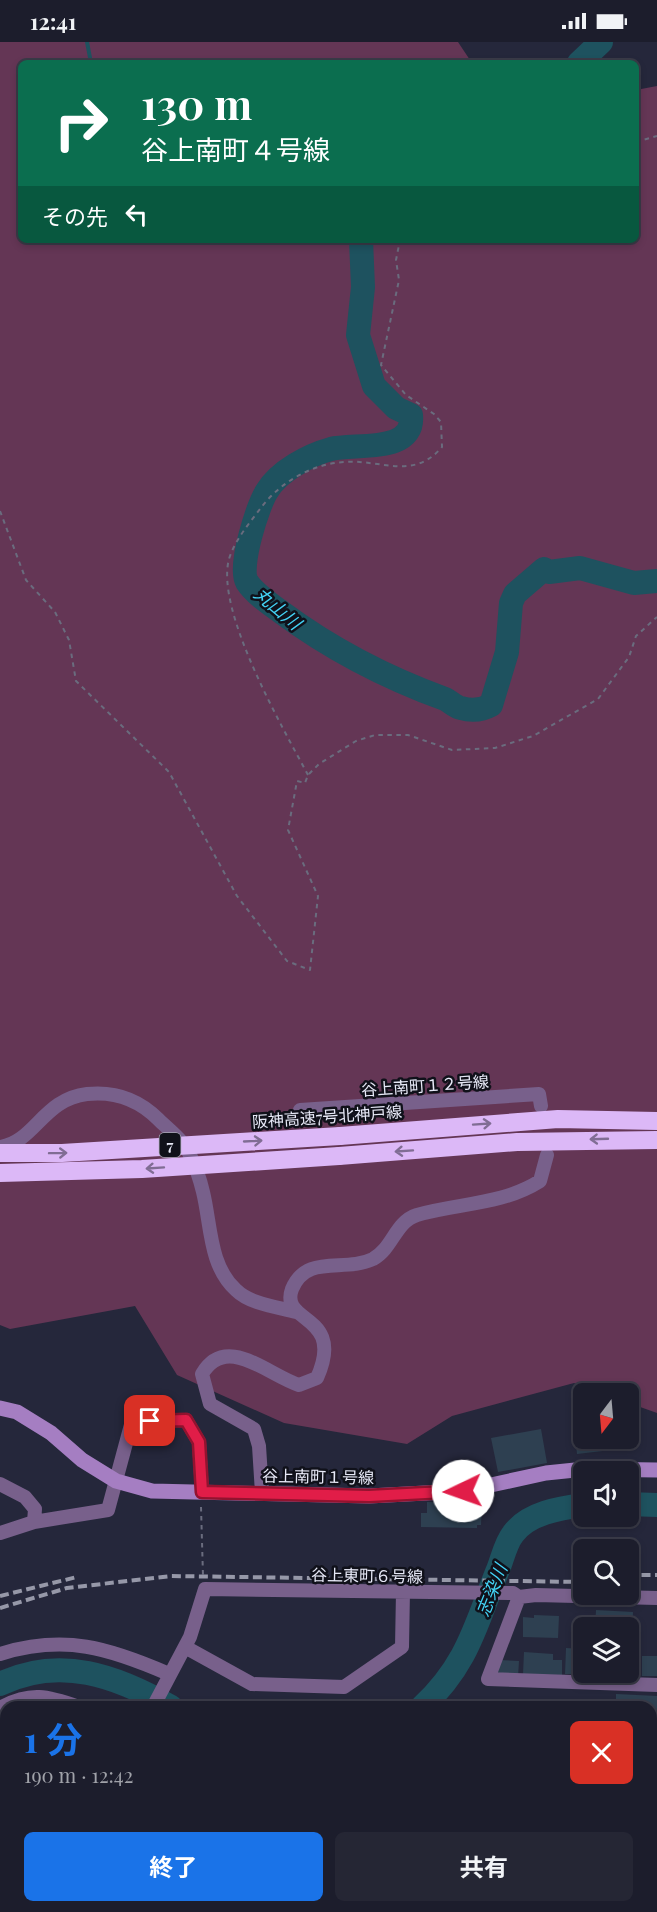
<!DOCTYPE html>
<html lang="ja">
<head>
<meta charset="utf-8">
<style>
  :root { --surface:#1c1d2c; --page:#252634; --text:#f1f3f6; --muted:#a0a2a9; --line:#3a3b48; --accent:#1a73e8 }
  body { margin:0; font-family:"Playfair Display","Noto Sans JP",serif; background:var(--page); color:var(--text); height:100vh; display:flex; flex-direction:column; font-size:22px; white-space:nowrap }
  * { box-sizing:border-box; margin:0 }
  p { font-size:20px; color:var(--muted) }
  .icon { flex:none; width:33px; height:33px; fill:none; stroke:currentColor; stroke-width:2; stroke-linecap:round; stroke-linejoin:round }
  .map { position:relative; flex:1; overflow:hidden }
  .details { position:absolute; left:0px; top:1659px; width:657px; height:212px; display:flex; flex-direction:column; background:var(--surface); border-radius:18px 18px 0 0; box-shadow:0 3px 9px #0003,0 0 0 2px var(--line) }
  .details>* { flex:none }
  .top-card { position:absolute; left:18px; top:18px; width:621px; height:183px; border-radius:9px; box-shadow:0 3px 9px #0003,0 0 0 2px var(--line); background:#0b6e4f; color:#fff; overflow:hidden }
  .needle { width:39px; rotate:196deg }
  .buttons { position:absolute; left:573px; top:1341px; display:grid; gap:12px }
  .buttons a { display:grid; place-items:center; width:66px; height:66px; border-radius:9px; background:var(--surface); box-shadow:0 3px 9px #0003,0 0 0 2px var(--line); font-size:30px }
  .pin { position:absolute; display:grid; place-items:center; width:51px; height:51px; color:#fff; margin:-26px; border-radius:12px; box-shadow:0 3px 9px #0006 }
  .me { position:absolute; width:66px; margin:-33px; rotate:267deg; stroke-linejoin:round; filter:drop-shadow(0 0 4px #0008) }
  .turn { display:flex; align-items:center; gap:21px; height:126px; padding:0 24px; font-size:27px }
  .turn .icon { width:78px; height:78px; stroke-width:2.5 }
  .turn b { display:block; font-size:42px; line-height:51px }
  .then { display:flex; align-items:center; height:57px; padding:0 24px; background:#0003; gap:12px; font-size:22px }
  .round { display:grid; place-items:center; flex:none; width:63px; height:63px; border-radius:9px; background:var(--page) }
  .overview { display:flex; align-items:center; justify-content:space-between; height:102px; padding:0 24px }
  h1 { font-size:36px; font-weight:700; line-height:45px; color:var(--accent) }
  .action { display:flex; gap:12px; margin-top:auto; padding:12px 24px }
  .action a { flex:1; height:69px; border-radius:9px; background:var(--accent); color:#fff; font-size:24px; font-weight:700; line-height:69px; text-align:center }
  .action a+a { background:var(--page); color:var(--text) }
  .status { display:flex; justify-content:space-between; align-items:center; height:42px; padding:0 30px; background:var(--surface); direction:ltr }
  .status svg { height:16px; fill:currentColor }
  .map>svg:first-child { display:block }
</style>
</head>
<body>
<div class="status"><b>12:41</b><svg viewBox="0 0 49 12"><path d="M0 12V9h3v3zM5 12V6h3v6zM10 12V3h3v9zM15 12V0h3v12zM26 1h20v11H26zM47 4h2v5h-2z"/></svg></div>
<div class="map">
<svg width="657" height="1870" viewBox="0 0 657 1870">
  <rect width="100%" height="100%" fill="#25273b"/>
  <path fill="#643655" d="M 0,0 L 458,0 L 472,21 L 21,21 L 21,198 L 636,198 L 636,48 L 657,44 L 657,1371 L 629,1361 L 628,1352 L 603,1351 L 574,1341 L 452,1374 L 407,1402 L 284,1381 L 177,1333 L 135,1264 L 10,1287 L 0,1283 Z"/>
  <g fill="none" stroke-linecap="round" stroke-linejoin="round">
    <path stroke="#1e525f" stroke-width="4" d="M 87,0 L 91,21"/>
    <path stroke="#1e525f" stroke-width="24" d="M 579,21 L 601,0
      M 361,198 L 363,245 L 358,293 L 374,344 L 396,366 L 411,373 C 415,412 356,401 331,407 C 309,413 279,429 267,449 C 258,463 238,525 247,540 C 255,552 270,562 281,570 C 331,607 387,636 445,657 C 451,660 455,665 461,666 C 471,669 482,668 491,663 L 507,610 L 511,561 L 515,552 L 544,527 L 549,530 L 580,526 L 634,541 L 657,539
      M 628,1462 L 657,1463
      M 0,1642 C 60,1613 117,1634 171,1665
      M 422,1665 C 467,1623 475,1585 497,1530 C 502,1519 505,1502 513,1492 C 528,1471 560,1466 584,1463"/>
  </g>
  <path fill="#2e4051" d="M 628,1385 L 635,1385 L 637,1405 L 577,1412 L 575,1391 L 584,1390 L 584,1396 L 628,1396 Z
    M 541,1387 L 547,1421 L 498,1430 L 491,1396 Z
    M 427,1460 L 482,1461 L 481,1483 L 477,1483 L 477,1486 L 421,1485 L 421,1471 L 427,1471 Z
    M 596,1568 L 633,1570 L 632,1594 L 628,1594 L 628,1586 L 595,1586 Z
    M 534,1573 L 559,1574 L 558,1596 L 523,1595 L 523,1575 L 534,1576 Z
    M 566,1606 L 582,1607 L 581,1632 L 565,1632 Z
    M 628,1609 L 632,1609 L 632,1628 L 628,1628 Z
    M 524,1610 L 553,1612 L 553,1618 L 562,1618 L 562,1633 L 523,1632 Z
    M 642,1614 L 657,1614 L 657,1634 L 642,1634 Z
    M 498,1618 L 519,1619 L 518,1635 L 498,1634 Z
    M 616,1652 L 657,1654 L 657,1717 L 651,1717 L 651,1665 L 616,1665 Z
    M 651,1777 L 657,1777 L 657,1807 L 651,1807 Z"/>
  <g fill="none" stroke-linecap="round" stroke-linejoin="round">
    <path stroke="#6a6c7e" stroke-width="2" stroke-dasharray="4.5 4.5" stroke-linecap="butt" d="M 636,100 L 657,94
      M 0,469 L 26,538 L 55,570 L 69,598 L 76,639 L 169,730 L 237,854 L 287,919 L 310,928 L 318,854 L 288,788 L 297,739 L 305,741 L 308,733 L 319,722 L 356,699 L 375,693 L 408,693 L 452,708 L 495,706 L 533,694 L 598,657 L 629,615 L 636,594 L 657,575
      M 308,733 C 283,686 215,569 229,517 C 235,498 248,483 260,467 C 279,441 311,422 344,420 C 381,417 413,439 442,405 L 441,380 L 434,372 L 406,353 L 381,323 L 399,238 L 396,218 L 400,198
      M 201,1465 L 203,1534"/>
    <path stroke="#78608b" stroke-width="7" d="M 253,1864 L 255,1870
      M 338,1870 L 340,1864"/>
    <path stroke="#78608b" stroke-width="14" d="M 300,1068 L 539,1052 L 541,1064
      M 0,1105 C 35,1100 43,1057 87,1052 C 115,1049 139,1058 158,1077 C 168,1087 183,1098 189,1111 C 195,1123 200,1137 203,1150 C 211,1182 209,1224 236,1248 C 250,1262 277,1265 296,1270
      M 0,1442 L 25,1455 L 35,1467 L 34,1480
      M 262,1451 L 259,1404 L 254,1387 L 210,1362 L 202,1332 C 226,1291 268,1333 299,1343 L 317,1336 C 346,1271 279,1282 292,1247 C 307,1211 344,1231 373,1217 C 393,1206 395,1180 417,1173 C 459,1161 502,1163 540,1139 L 547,1113
      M 0,1491 L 34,1480 L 108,1468 L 132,1379 L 186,1378 L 199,1400 L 202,1450
      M 519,1555 L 488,1637 L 657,1643
      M 185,1605 L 252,1642 L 344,1645 L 402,1605 L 403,1549
      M 0,1612 C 65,1592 109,1606 169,1632
      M 153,1665 L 190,1595 L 205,1547 L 513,1551 L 519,1555 L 536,1553 L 657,1556
      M 0,1666 C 30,1649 48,1654 79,1665
      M 651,1757 L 657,1757
      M 469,1870 L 474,1864"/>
    <path stroke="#a57ec2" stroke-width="15" d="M 0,1366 L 17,1370 L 51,1391 L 82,1418 L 116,1439 L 152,1449 L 369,1454 L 463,1449 L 546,1431 L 585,1427 L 657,1428"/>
    <path stroke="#c896ee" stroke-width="15" d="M 651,1734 L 657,1735
      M 0,1779 L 6,1778"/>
    <path stroke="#dcb8f7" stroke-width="18" d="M 340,1094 L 558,1077 L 657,1079
      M 339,1114 L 517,1100 L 657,1098"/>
    <path stroke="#9698a8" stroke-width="4" stroke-dasharray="9 4.5" stroke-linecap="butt" d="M 628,1533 L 657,1533
      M 0,1554 L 77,1535
      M 0,1566 L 67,1546 L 171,1534 L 584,1540"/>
    <path stroke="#dcb8f7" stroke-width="18" d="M 0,1111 L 62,1111 L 340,1094
      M 0,1131 L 142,1127 L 339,1114"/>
  </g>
  <defs><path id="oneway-shaft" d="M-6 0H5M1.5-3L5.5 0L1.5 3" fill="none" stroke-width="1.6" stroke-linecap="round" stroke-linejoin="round" transform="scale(1.5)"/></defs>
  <g stroke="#806d94">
    <use href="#oneway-shaft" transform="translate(482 1082) rotate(-4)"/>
    <use href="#oneway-shaft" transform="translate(599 1097) rotate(178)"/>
    <use href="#oneway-shaft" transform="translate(253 1099) rotate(-3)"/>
    <use href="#oneway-shaft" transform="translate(404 1109) rotate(176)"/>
    <use href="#oneway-shaft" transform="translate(58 1111) rotate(-1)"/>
    <use href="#oneway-shaft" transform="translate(155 1126) rotate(176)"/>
  </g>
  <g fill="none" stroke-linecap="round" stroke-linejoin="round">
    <g stroke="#92132f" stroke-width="15">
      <path id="route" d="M 150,1379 L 186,1378 L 199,1400 L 202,1450 L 369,1454 L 463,1449"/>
    </g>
    <use href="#route" stroke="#e11d48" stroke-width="10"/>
  </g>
  <g text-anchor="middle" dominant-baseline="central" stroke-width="5" stroke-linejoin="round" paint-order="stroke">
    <rect fill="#10111a" stroke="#a6a8b5" stroke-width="1.5" x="159.5" y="1091" width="21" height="24" rx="4.5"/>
    <g font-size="15" font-weight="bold" fill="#e7e9f7">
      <text x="170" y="1103">7</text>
    </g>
    <g font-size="16" fill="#e7e9f7" stroke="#10111a">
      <text transform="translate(425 1043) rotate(-4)">谷上南町１２号線</text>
      <text transform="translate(327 1074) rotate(-4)">阪神高速7号北神戸線</text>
      <text transform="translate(318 1434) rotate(1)">谷上南町１号線</text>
      <text transform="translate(367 1533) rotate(1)">谷上東町６号線</text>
    </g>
    <g font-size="18" font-style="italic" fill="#43d2f4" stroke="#10111a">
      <text transform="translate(278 566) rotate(40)">丸山川</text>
      <text transform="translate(491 1548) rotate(-68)">志染川</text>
    </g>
  </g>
</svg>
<div class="buttons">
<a><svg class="needle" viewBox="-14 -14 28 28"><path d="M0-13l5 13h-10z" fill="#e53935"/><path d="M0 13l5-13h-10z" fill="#a0a2a9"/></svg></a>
<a><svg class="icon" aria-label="sound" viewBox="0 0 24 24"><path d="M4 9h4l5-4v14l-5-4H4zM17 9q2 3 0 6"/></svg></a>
<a><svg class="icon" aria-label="search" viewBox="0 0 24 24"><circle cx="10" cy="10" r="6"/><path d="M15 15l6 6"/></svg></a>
<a><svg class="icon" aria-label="layers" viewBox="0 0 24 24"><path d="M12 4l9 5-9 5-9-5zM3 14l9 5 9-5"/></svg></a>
</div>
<div class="pin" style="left:150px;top:1379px;background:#d93025"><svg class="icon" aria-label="arrive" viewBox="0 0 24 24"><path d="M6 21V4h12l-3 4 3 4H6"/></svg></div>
<svg class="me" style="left:463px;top:1449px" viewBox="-20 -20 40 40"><circle r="19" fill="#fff"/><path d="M0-13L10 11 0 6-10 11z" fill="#e11d48"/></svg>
<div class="top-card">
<div class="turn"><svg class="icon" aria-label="right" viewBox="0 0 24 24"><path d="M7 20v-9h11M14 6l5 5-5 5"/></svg><div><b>130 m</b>谷上南町４号線</div></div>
<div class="then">その先<svg class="icon" aria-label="left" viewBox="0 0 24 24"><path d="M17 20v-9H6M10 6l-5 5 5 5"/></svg></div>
</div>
<section class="details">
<div class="overview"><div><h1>1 分</h1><p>190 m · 12:42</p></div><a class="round" style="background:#d93025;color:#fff"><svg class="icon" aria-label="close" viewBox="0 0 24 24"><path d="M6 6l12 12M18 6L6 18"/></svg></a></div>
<div class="action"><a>終了</a><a>共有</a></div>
</section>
</div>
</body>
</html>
